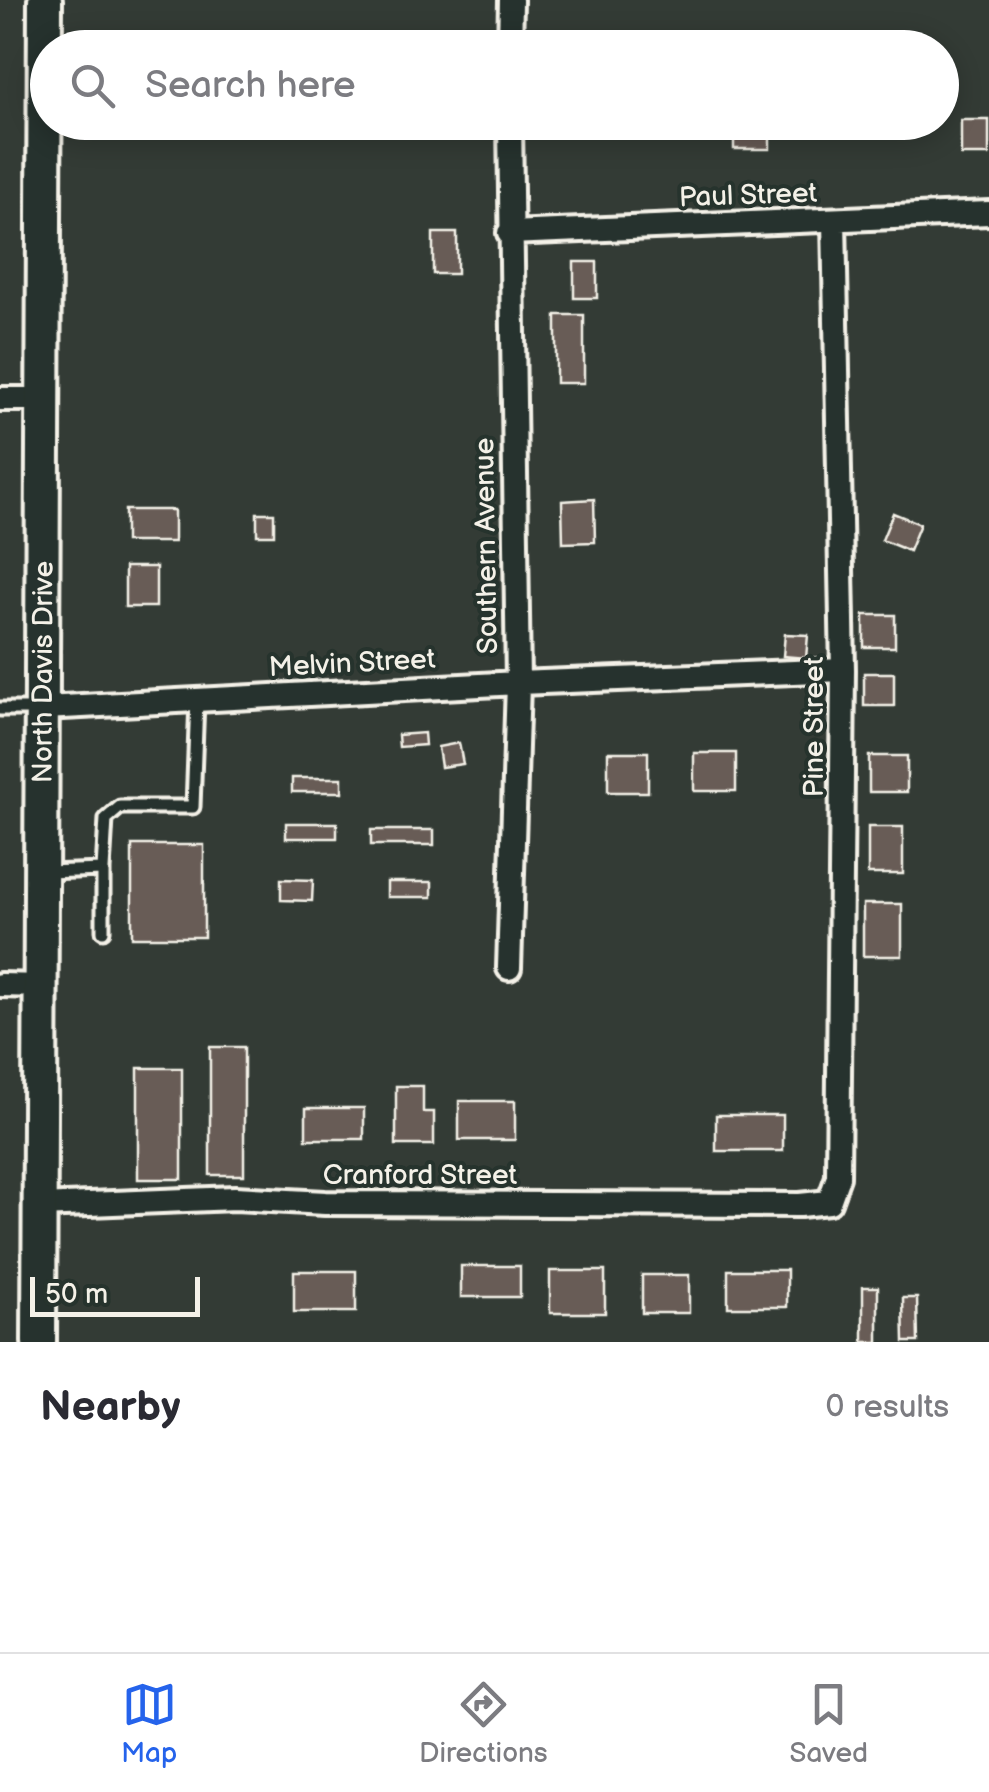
<!DOCTYPE html>
<html lang="en">
<head>
<meta charset="utf-8">
<style>
	body { margin:0; font-family:"Balsamiq Sans",sans-serif; background:#f7f7f7; color:#2b2b33 }
	.scale { position:absolute; left:30px; bottom:25px; width:170px; box-sizing:border-box; padding-left:10px; border:5px solid #f4f1e8; border-top:0; font-size:28px; line-height:35px; white-space:nowrap; color:#f4f1e8; -webkit-text-stroke:8px #26332d; paint-order:stroke }
	.list { margin:0; padding:0; list-style:none }
	h2 { display:flex; justify-content:space-between; align-items:center; height:130px; margin:0; padding:0 40px; font-size:42px }
	h2 small { font-size:32px; font-weight:400; color:#7c7c81 }
	.icon { flex:none; width:55px; height:55px; fill:none; stroke:currentColor; stroke-width:2; stroke-linecap:round; stroke-linejoin:round }
	.map { position:relative; flex:none; width:989px; height:1342px; overflow:hidden }
	.search { position:absolute; background:#fff; box-shadow:0 5px 25px #0003; left:30px; right:30px; top:30px; height:110px; display:flex; align-items:center; gap:25px; box-sizing:border-box; padding:0 35px; border-radius:55px; color:#7c7c81; font-size:38px }
	.sheet { height:310px; background:#fff }
	nav { display:flex; justify-content:space-around; align-items:center; box-sizing:border-box; height:140px; border-top:2px solid #e1e1e2; background:#fff; font-size:28px; color:#7c7c81 }
	nav a { display:grid; justify-items:center; gap:5px }
	nav .on { color:#2563eb }
	.map>svg:first-child { display:block }
	.building { fill:#675b56; stroke:#f4f1e8; stroke-width:2.5 }
	.lines { fill:none; stroke-linecap:round; stroke-linejoin:round }
	.lane-casing { stroke:#f4f1e8; stroke-width:19 }
	.street-casing { stroke:#f4f1e8; stroke-width:30 }
	.secondary-casing { stroke:#f4f1e8; stroke-width:40 }
	.lane { stroke:#26332d; stroke-width:11 }
	.street { stroke:#26332d; stroke-width:22 }
	.secondary { stroke:#26332d; stroke-width:32 }
	.labels { text-anchor:middle; stroke-width:8; stroke-linejoin:round; paint-order:stroke }
	.street-label { font-size:28px; fill:#f4f1e8; stroke:#26332d }
</style>
</head>
<body>
<div class="map">
<svg width="989" height="1342" viewBox="0 0 989 1342">
	<rect width="100%" height="100%" fill="#333b35"/>
	<filter id="ink" filterUnits="userSpaceOnUse"><feTurbulence type="fractalNoise" baseFrequency=".01" numOctaves="2"/><feDisplacementMap in="SourceGraphic" scale="20" xChannelSelector="R" yChannelSelector="G"/><feConvolveMatrix kernelMatrix="1 2 1 2 8 2 1 2 1" color-interpolation-filters="sRGB"/></filter>
	<g filter="url(#ink)">
		<path class="building" d="M 961,120 L 989,120 L 989,155 L 961,155 Z
			M 734,122 L 770,122 L 770,149 L 734,149 Z
			M 433,233 L 457,233 L 457,274 L 433,274 Z
			M 574,262 L 597,262 L 597,298 L 574,298 Z
			M 556,315 L 584,315 L 584,383 L 556,383 Z
			M 594,499 L 595,542 L 563,543 L 562,501 Z
			M 125,510 L 174,510 L 174,542 L 125,542 Z
			M 257,513 L 274,513 L 274,535 L 257,535 Z
			M 893,513 L 920,524 L 909,551 L 882,540 Z
			M 125,567 L 156,567 L 156,607 L 125,607 Z
			M 864,615 L 895,615 L 895,647 L 864,647 Z
			M 785,634 L 808,635 L 806,658 L 783,656 Z
			M 864,673 L 894,673 L 894,706 L 864,706 Z
			M 424,733 L 425,745 L 399,747 L 398,735 Z
			M 459,743 L 463,764 L 441,767 L 438,747 Z
			M 608,752 L 648,752 L 648,792 L 608,792 Z
			M 694,753 L 736,753 L 736,791 L 694,791 Z
			M 869,756 L 907,756 L 907,792 L 869,792 Z
			M 292,778 L 342,778 L 342,792 L 292,792 Z
			M 286,823 L 337,823 L 337,838 L 286,838 Z
			M 868,827 L 903,827 L 903,874 L 868,874 Z
			M 371,830 L 434,830 L 434,845 L 371,845 Z
			M 132,845 L 204,845 L 204,937 L 132,937 Z
			M 281,879 L 313,880 L 312,901 L 281,900 Z
			M 387,882 L 432,882 L 432,897 L 387,897 Z
			M 863,904 L 902,904 L 902,956 L 863,956 Z
			M 210,1047 L 244,1047 L 244,1175 L 210,1175 Z
			M 138,1068 L 182,1068 L 182,1179 L 138,1179 Z
			M 396,1086 L 423,1086 L 423,1112 L 434,1112 L 434,1145 L 396,1145 Z
			M 459,1101 L 515,1101 L 515,1140 L 459,1140 Z
			M 306,1108 L 364,1108 L 364,1139 L 306,1139 Z
			M 716,1115 L 783,1115 L 783,1151 L 716,1151 Z
			M 461,1266 L 520,1266 L 520,1297 L 461,1297 Z
			M 728,1270 L 787,1270 L 787,1307 L 728,1307 Z
			M 294,1271 L 356,1271 L 356,1312 L 294,1312 Z
			M 550,1271 L 605,1271 L 605,1313 L 550,1313 Z
			M 642,1275 L 689,1275 L 689,1313 L 642,1313 Z
			M 863,1287 L 878,1287 L 878,1342 L 863,1342 Z
			M 903,1298 L 917,1298 L 918,1342 L 904,1342 Z"/>
		<g class="lines">
			<g class="lane-casing">
				<path id="lane" d="M 0,709 L 40,709
					M 103,870 L 103,931
					M 46,872 L 103,870 L 106,819 L 120,807 L 193,807 L 197,700"/>
			</g>
			<g class="street-casing">
				<path id="street" d="M 510,48 L 511,0
					M 509,233 L 989,213
					M 0,399 L 46,399
					M 44,708 L 518,683 L 843,670
					M 509,968 L 518,683 L 510,122
					M 0,985 L 41,986
					M 40,1206 L 235,1198 L 325,1203 L 800,1205 L 829,1202 L 838,1177 L 843,670 L 834,220"/>
			</g>
			<g class="secondary-casing">
				<g id="secondary">
					<path id="s1" d="M 39,1342 L 45,0"/>
				</g>
			</g>
			<use href="#lane" class="lane"/>
			<use href="#street" class="street"/>
			<use href="#secondary" class="secondary"/>
		</g>
	</g>
	<g class="labels">
		<g class="street-label">
			<text transform="translate(748 194) rotate(-2)" y="10">Paul Street</text>
			<text transform="translate(485 546) rotate(-91)" y="10">Southern Avenue</text>
			<text transform="translate(352 662) rotate(-3)" y="10">Melvin Street</text>
			<text dy="10" stroke="none"><textPath href="#s1" startOffset="670">North Davis Drive</textPath></text>
			<text transform="translate(813 727) rotate(-90)" y="10">Pine Street</text>
			<text x="420" y="1184">Cranford Street</text>
		</g>
	</g>
</svg>
<div class="scale">50 m</div>
<div class="search"><svg class="icon" aria-label="search" viewBox="0 0 24 24"><circle cx="10" cy="10" r="6"/><path d="M15 15l6 6"/></svg>Search here</div>
</div>
<section class="sheet">
<h2>Nearby<small>0 results</small></h2>
<ul class="list">
</ul>
</section>
<nav>
<a class="on"><svg class="icon" aria-label="map" viewBox="0 0 24 24"><path d="M3 6l6-2 6 2 6-2v14l-6 2-6-2-6 2zM9 4v14M15 6v14"/></svg>Map</a>
<a><svg class="icon" aria-label="directions" viewBox="0 0 24 24"><path d="M12 3l9 9-9 9-9-9zM9 14v-3h6M13 9l2 2-2 2"/></svg>Directions</a>
<a><svg class="icon" aria-label="saved" viewBox="0 0 24 24"><path d="M7 4h10v16l-5-4-5 4z"/></svg>Saved</a>
</nav>
</body>
</html>
